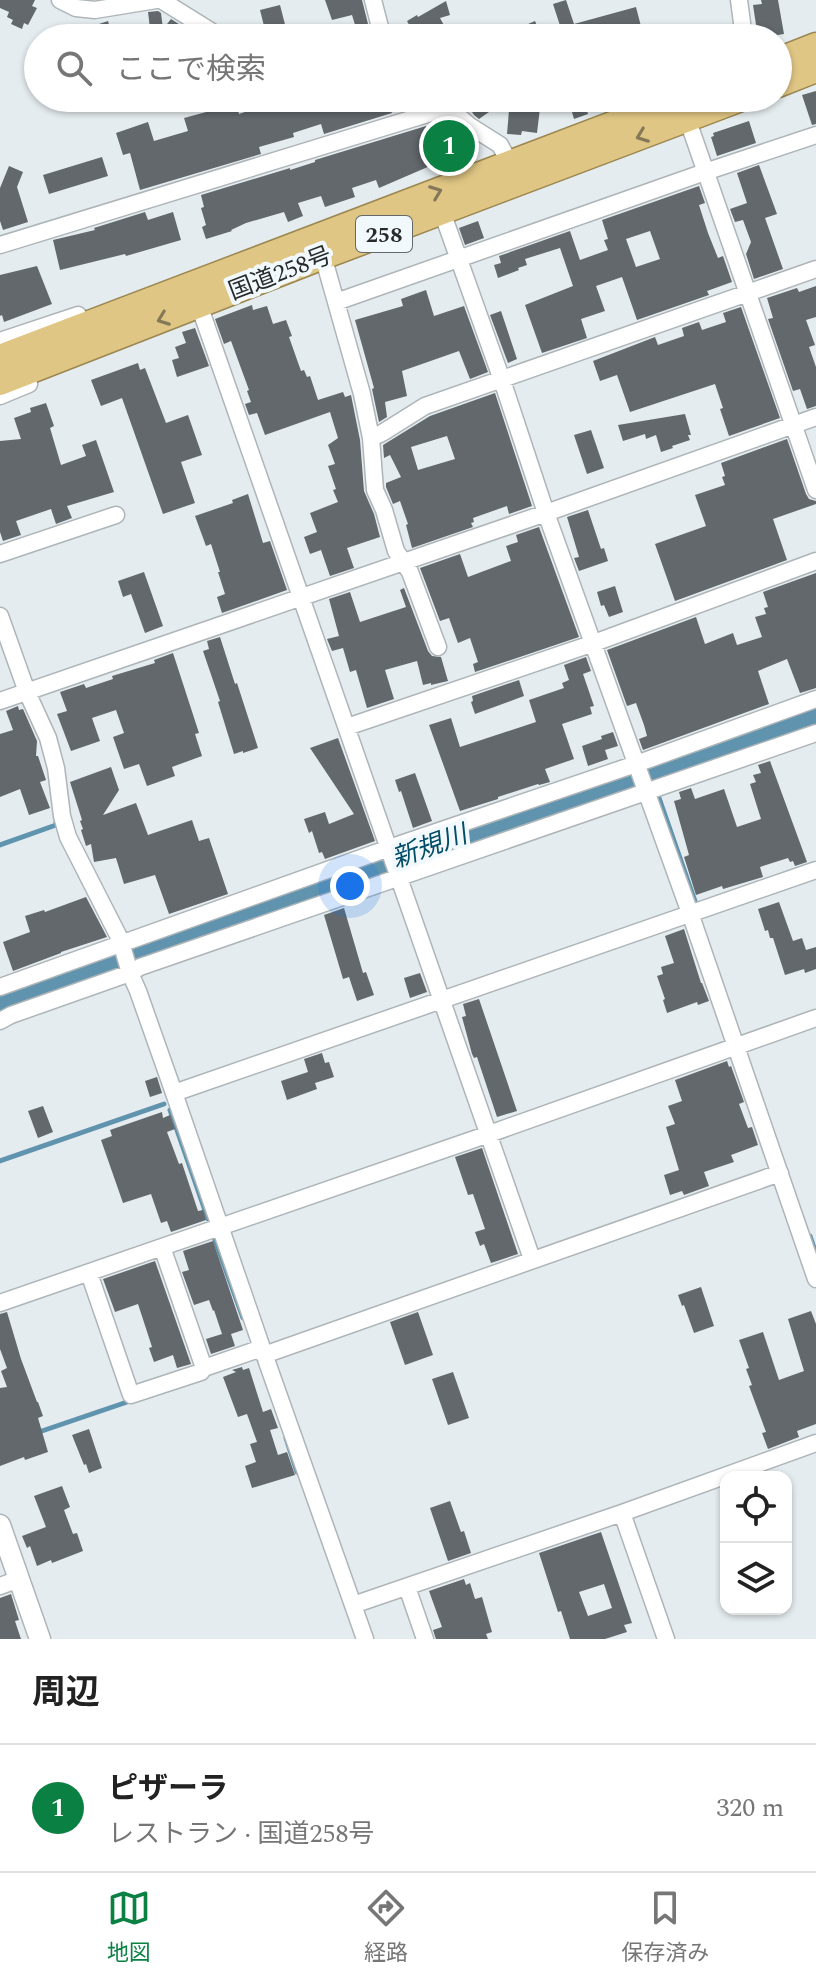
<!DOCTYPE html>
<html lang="ja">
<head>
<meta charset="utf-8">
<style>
	body { margin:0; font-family:Spectral,"Noto Sans JP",serif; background:#f2f2f2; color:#222 }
	.controls { position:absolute; right:24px; bottom:24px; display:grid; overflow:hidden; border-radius:16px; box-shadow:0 2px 6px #0004 }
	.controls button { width:72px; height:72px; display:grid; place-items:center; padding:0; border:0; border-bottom:2px solid #e0e0e0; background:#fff; color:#222; font:40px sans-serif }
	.you { position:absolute; left:350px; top:886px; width:28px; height:28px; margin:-20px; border:6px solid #fff; border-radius:50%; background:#1a73e8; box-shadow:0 0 0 12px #1a73e833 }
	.badge { display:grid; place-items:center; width:52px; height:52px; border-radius:50%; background:#0b8043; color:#fff; font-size:26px; font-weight:700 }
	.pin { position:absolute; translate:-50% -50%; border:4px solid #fff; box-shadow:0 2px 8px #0006 }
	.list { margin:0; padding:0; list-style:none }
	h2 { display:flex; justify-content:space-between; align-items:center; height:104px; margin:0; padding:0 32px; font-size:34px }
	h2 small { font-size:26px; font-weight:400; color:#767676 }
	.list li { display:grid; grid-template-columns:52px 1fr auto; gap:24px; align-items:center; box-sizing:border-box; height:128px; padding:0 32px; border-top:2px solid #e0e0e0 }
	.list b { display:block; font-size:30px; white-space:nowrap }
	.list p { margin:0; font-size:26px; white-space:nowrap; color:#767676 }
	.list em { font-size:26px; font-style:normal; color:#767676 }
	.icon { flex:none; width:44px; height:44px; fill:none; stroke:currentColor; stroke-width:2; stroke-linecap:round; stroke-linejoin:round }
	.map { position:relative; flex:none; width:816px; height:1639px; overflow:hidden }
	.search { position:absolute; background:#fff; box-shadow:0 2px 6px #0004; left:24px; right:24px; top:24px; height:88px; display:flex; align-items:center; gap:20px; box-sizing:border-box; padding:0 28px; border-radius:44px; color:#767676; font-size:30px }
	.sheet { height:232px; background:#fff }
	nav { display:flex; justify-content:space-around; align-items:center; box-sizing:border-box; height:112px; border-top:2px solid #e0e0e0; background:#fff; font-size:22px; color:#767676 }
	nav a { display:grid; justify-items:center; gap:4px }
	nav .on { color:#0b8043 }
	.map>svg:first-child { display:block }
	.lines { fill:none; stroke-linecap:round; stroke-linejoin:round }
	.stream { stroke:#6094ae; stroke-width:5 }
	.river { stroke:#6094ae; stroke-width:28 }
	.building { fill:#62686c; fill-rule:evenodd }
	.minor-casing { stroke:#aeb5b9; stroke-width:19 }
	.tertiary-casing { stroke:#aeb5b9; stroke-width:23 }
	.trunk-casing { stroke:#9b8751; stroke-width:29 }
	.minor { stroke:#fff; stroke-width:16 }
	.tertiary { stroke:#fff; stroke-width:20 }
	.trunk { stroke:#e0c684; stroke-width:26 }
	.oneway { stroke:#847858 }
	.labels { text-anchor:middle; stroke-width:8; stroke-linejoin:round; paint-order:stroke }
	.shield { fill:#f2f9fd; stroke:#65696b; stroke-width:2 }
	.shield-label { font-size:22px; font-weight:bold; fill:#282b2c }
	.street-label { font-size:24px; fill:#282b2c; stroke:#f2f9fd }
	.water-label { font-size:26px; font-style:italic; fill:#024c67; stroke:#f2f9fd }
</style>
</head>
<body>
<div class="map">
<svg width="816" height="1639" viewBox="0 0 816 1639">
	<rect width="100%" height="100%" fill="#e5ecef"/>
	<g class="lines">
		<path class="stream" d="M 651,775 L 696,904
			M 0,845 L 56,825 L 56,822
			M 170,1110 L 208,1219
			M 0,1161 L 164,1104
			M 810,1236 L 816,1254
			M 215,1240 L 243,1318
			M 36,1433 L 133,1400
			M 286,1438 L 297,1472"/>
		<path class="river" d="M 0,1001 L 337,883 L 374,865 L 512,816 L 549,811 L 816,717"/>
	</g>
	<path class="building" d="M 0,0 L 35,0 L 32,6 L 37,8 L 28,25 L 24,23 L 22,29 L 11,24 L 13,20 L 7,17 L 9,12 L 0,8 Z
		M 325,0 L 362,0 L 368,24 L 356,28 L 352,15 L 332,20 Z
		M 566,0 L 574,24 L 636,7 L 644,38 L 564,38 L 553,4 Z
		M 761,0 L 778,0 L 784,34 L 758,38 L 753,5 L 762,4 Z
		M 446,1 L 450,15 L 440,18 L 451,38 L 416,38 L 407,21 L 417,15 L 418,17 Z
		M 280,5 L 288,36 L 267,38 L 260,10 Z
		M 158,11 L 161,13 L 163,29 L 171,19 L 201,38 L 172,38 L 174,35 L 151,37 L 148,12 Z
		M 108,21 L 109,25 L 112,24 L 117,38 L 78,38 L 78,35 L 88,32 L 87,28 Z
		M 535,21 L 542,38 L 496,38 Z
		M 816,91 L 816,124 L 812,125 L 802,95 Z
		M 207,98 L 235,98 L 239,114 L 266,105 L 263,98 L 416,98 L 391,110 L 392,113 L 324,134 L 321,124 L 293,133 L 294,137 L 259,147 L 261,154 L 140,190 L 130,153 L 123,155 L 116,133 L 148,122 L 154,141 L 188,131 L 184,118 L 210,111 Z
		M 463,98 L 509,98 L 479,119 L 474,115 Z
		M 510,98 L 535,98 L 540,108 L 537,133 L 522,131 L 521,135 L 507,134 Z
		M 584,100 L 588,114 L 574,119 L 570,105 Z
		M 749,121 L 756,143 L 717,156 L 711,137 L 714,136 L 713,133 Z
		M 450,124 L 473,141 L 476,151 L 430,166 L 379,188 L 376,180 L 352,188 L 355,197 L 325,207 L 321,196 L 298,203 L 303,216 L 288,222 L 284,212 L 246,223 L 231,230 L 232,231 L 206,239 L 202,227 L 206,225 L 201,208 L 204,207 L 201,195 L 290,168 L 290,170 L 315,162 L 315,160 L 426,126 L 427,131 Z
		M 102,157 L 108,176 L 49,194 L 43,175 Z
		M 759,165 L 777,214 L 765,218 L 783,269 L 754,279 L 746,254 L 751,242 L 743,220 L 735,222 L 730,209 L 747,203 L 737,173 Z
		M 9,166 L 23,172 L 17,187 L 28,222 L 3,230 L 0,221 L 0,188 Z
		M 699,186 L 705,203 L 699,205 L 708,233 L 718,258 L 723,256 L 732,282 L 707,291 L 709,295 L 637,320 L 622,277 L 596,286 L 605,311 L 581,319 L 587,338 L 542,353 L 525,305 L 573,286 L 560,248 L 525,259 L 527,265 L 518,268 L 519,270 L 498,278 L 494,265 L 501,263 L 499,256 L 570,231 L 580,260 L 608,250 L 604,240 L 608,239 L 602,220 ZM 650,231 L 660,259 L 636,267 L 626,239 Z
		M 145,212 L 148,220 L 173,212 L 181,240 L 126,256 L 125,254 L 60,270 L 53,240 L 95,230 L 94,228 Z
		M 478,221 L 484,238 L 465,245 L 459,228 Z
		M 37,266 L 52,304 L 4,322 L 2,315 L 0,316 L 0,275 Z
		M 816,286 L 816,317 L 806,320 L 815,345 L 809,347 L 816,367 L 816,406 L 807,409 L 800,389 L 793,391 L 768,319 L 773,318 L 767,298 L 797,288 L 799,292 Z
		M 426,290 L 434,316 L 464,306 L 488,372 L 470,379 L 459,351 L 402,371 L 407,396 L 385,402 L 387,417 L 379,422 L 372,389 L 374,388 L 355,320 L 403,306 L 401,299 Z
		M 252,305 L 253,310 L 267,306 L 273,324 L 286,320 L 292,336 L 289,337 L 301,371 L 304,370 L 307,377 L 310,376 L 318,400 L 343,392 L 345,397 L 351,395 L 360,440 L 364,491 L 374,514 L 380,537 L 347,548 L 354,568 L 330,576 L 321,550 L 310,554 L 304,537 L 317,532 L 310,513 L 338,502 L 333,490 L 336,489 L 328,466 L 335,464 L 328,445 L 338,438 L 330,412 L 265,435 L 257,413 L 249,415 L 245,404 L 251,402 L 247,391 L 249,390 L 231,341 L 224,344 L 215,319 Z
		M 741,307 L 780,418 L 729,436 L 720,409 L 723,408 L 715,384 L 630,412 L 617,375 L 600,381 L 593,361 L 655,337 L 658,345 L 684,336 L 682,328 L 699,322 L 702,330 L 726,322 L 723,313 Z
		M 501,311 L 517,359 L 508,363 L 490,315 Z
		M 195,328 L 209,366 L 177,377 L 172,360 L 179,358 L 175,347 L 186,343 L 182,332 Z
		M 138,363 L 140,370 L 145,368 L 166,423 L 188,415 L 202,455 L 181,462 L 195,503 L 163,514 L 122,398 L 101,406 L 91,380 Z
		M 495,393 L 532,506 L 509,514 L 507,506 L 473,518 L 474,522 L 471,523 L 473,527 L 412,548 L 406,525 L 408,524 L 400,501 L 393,504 L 386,487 L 386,483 L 401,477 L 390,455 L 384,458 L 383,445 L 430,416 ZM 447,436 L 455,459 L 418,470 L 411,447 Z
		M 46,403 L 54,426 L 50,428 L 61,465 L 86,456 L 82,445 L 96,440 L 114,492 L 67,506 L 72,518 L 56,524 L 51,509 L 16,521 L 21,535 L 3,541 L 0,532 L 0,441 L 21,439 L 14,418 L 31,412 L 30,408 Z
		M 685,414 L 691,435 L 688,435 L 690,440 L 672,446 L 673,448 L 661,452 L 656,435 L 646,439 L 645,434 L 623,441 L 618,425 Z
		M 591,430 L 604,468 L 587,474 L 574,435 Z
		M 787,439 L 806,494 L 809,499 L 816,501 L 816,504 L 773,519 L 787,560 L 675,601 L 655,544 L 706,526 L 695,495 L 725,485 L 722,477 L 725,476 L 721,463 Z
		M 248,494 L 263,543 L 270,541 L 287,590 L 222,613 L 217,597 L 225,594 L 218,572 L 220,572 L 211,544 L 206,546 L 195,516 L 233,503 L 232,500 Z
		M 588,510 L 601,549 L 604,548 L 608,561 L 579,571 L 574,558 L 579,557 L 567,517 Z
		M 539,527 L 579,637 L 475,672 L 473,664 L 478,662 L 470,638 L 458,643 L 449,618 L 440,621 L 420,568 L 460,554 L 468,577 L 511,561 L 506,546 L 518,542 L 516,535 Z
		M 144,572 L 163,626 L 145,633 L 131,594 L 123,597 L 118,581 Z
		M 816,573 L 816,688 L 800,693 L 787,659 L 758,671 L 769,704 L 643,750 L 639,739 L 647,736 L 644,725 L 636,703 L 627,706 L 607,650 L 696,617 L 705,644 L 733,633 L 737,645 L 762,637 L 755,617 L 766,614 L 764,608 L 768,607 L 763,592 Z
		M 615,586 L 623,612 L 609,617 L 604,605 L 601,606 L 597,592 Z
		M 404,588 L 428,651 L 432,656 L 441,657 L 448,681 L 431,685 L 431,683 L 423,685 L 417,661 L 385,670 L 394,699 L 367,708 L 356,670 L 350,672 L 343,648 L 332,651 L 327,639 L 339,636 L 329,599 L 350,592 L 360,622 L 406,607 L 400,590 Z
		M 220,637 L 235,684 L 237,683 L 258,748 L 243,753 L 243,751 L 234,754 L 218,702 L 220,701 L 203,651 L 209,649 L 207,641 Z
		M 173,653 L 199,733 L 195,734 L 202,756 L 172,767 L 175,776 L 147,786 L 139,764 L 124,769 L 113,737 L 124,733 L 116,710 L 92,718 L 100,741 L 71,751 L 57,714 L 67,711 L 60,692 L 84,684 L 86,688 L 113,679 L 112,676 L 155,663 L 154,660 Z
		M 586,657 L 591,671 L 583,674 L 594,706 L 590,707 L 592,714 L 562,724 L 574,759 L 545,769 L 550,782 L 539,785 L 538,784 L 498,797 L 498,799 L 460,811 L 429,725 L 451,718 L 460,747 L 536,722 L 529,700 L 564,688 L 562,683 L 569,680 L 564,665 Z
		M 519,680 L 524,696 L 475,714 L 471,702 L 473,701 L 472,696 Z
		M 18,706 L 19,710 L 23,709 L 37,741 L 36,756 L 38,756 L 46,780 L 40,782 L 50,808 L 29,815 L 20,789 L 0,797 L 0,734 L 13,730 L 6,711 Z
		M 613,732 L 618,746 L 605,750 L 608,759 L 588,766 L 582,746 L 602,739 L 601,736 Z
		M 338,738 L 375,841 L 325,859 L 322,852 L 319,853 L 312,831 L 309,833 L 304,819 L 325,812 L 329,824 L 354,814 L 310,748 Z
		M 770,761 L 807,862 L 795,866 L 793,861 L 790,862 L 788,858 L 760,867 L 763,877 L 723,889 L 722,886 L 696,895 L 684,857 L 689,855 L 674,801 L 681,799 L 679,792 L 691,788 L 695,799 L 724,789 L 737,827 L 761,819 L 750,784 L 756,782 L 753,775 L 761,773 L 758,765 Z
		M 111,767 L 119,790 L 103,815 L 136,803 L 148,835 L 192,820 L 199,841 L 209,838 L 228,894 L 169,914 L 155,875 L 124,884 L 116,858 L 94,862 L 91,844 L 86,846 L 81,830 L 83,829 L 80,821 L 82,820 L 70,782 Z
		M 415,773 L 432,821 L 413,828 L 401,791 L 399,792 L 395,780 Z
		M 86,897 L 107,937 L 61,952 L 61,953 L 13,971 L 3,942 L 30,932 L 25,916 L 44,910 L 45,912 Z
		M 779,902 L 793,941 L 802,938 L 806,950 L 816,947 L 816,969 L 805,973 L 804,969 L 785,975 L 773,938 L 770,938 L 768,930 L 765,931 L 758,909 Z
		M 344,908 L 363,973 L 366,972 L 374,995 L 357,1001 L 349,977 L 343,979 L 324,915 Z
		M 684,929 L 701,983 L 702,983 L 709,1001 L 698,1005 L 697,1002 L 667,1013 L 663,1000 L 665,999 L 657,976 L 663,974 L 661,967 L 674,963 L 665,936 Z
		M 420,973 L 427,992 L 410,998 L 404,978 Z
		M 479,999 L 517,1111 L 497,1117 L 477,1057 L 474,1058 L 472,1054 L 462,1017 L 466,1016 L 463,1004 Z
		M 322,1053 L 325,1063 L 329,1062 L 334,1077 L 315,1083 L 317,1089 L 287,1100 L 281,1081 L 308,1072 L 304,1059 Z
		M 727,1061 L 729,1067 L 731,1066 L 744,1102 L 739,1104 L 748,1128 L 752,1127 L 758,1145 L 731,1155 L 734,1162 L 704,1172 L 709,1186 L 684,1195 L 682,1191 L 670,1195 L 664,1175 L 679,1170 L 666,1127 L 675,1124 L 668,1106 L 682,1101 L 675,1080 Z
		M 157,1077 L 162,1093 L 150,1097 L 145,1081 Z
		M 43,1106 L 53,1132 L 38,1138 L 28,1111 Z
		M 162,1112 L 163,1118 L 170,1115 L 175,1129 L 167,1132 L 179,1164 L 182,1163 L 198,1211 L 203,1210 L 206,1220 L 171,1232 L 167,1221 L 161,1223 L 151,1194 L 123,1203 L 101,1140 L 112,1136 L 110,1130 Z
		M 482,1148 L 518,1254 L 491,1263 L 484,1244 L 480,1246 L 475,1232 L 485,1229 L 473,1194 L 468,1195 L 455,1157 Z
		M 213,1241 L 243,1330 L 231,1334 L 235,1346 L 211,1354 L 206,1339 L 222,1334 L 214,1310 L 213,1311 L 209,1300 L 194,1305 L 182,1272 L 189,1270 L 183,1251 Z
		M 155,1261 L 191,1364 L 177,1368 L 173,1355 L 154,1362 L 149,1348 L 152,1347 L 138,1304 L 115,1312 L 103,1279 Z
		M 701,1287 L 714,1326 L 694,1333 L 684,1305 L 682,1306 L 678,1295 Z
		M 811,1311 L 816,1324 L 816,1424 L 797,1431 L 799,1437 L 768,1449 L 762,1433 L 766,1432 L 749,1386 L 752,1385 L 746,1369 L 749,1368 L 739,1340 L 763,1332 L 779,1380 L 804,1371 L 788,1319 Z
		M 7,1312 L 21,1359 L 37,1402 L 38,1402 L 43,1416 L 38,1418 L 48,1452 L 25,1460 L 24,1457 L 0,1466 L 0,1388 L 7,1387 L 1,1371 L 7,1368 L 0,1349 L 0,1314 Z
		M 418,1312 L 433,1355 L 405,1365 L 390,1322 Z
		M 242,1367 L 243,1370 L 249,1368 L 263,1412 L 271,1409 L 278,1428 L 270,1430 L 278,1455 L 287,1452 L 295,1475 L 252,1488 L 245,1466 L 256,1462 L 250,1444 L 257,1442 L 247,1414 L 238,1417 L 223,1377 L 236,1372 L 232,1370 Z
		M 453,1372 L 469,1418 L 448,1425 L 432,1379 Z
		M 89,1429 L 102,1468 L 89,1473 L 86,1464 L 84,1465 L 72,1435 Z
		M 62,1486 L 70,1507 L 64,1510 L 73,1534 L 77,1533 L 83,1551 L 52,1563 L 51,1560 L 37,1566 L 30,1546 L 27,1548 L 22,1536 L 46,1527 L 34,1496 Z
		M 450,1501 L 461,1532 L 464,1531 L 471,1553 L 448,1561 L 430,1508 Z
		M 601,1532 L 632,1623 L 624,1625 L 627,1632 L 605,1639 L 570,1639 L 561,1611 L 558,1612 L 539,1553 ZM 604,1584 L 612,1608 L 588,1616 L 579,1592 Z
		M 464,1579 L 466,1585 L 470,1583 L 475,1599 L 482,1597 L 492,1632 L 486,1634 L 488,1639 L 436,1639 L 433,1630 L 442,1627 L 429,1591 Z
		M 11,1594 L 19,1620 L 15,1621 L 21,1639 L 0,1639 L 0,1598 Z"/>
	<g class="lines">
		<g class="minor-casing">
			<path id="minor" d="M 60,0 L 76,8 L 95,10 L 156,0
				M 161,0 L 222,38
				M 373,0 L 381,31 L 386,38
				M 739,0 L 744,38
				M 360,38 L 381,31
				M 437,98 L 470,126 L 500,145 L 513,169
				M 687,118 L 816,490
				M 442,212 L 502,380 L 546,513 L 690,913 L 816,1279
				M 0,245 L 447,108
				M 323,256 L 336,302 L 705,172 L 816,135
				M 336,302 L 362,394 L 371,438 L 375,490 L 384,510 L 396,551 L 410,572 L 438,647
				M 199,305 L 532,1259
				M 0,341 L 78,315
				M 0,396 L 29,384
				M 371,438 L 382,433 L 425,406 L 816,269
				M 0,554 L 116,515
				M 0,616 L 27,692 L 48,738 L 56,768 L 62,816 L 68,837 L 120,939 L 130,973 L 138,991 L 174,1093 L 262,1348 L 365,1639
				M 0,701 L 546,513 L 816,417
				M 347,727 L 594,643 L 816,561
				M 0,987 L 389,848 L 636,764 L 816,699
				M 0,1021 L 11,1015 L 130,973 L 140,967 L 816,733
				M 174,1093 L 816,870
				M 162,1247 L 204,1368
				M 89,1273 L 131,1395 L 201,1372 L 204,1368 L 262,1348
				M 0,1303 L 489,1134 L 816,1018
				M 264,1355 L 780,1173
				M 622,1513 L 666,1639
				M 0,1586 L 19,1579
				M 407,1587 L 425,1639
				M 353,1605 L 622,1513 L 816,1443"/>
		</g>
		<g class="tertiary-casing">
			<path id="tertiary" d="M 0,1525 L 40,1639"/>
		</g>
		<g class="trunk-casing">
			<path id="trunk" d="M 778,61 L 816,46
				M 778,84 L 816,69
				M 0,358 L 683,98
				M 0,382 L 323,256 L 741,98"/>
		</g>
		<use href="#minor" class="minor"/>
		<use href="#tertiary" class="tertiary"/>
		<use href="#trunk" class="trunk"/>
	</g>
	<defs><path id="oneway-chevron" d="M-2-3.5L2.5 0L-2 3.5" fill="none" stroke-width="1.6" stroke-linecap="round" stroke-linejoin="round" transform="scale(2)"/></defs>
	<g class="oneway">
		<use href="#oneway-chevron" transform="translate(642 136) rotate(159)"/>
		<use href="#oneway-chevron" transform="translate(436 192) rotate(-21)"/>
		<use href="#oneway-chevron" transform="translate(163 319) rotate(159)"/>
	</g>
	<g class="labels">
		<rect class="shield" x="356" y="216" width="56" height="36" rx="6"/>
		<g class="shield-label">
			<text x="384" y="242">258</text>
		</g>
		<g class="street-label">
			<text transform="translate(280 273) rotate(-21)" y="8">国道258号</text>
		</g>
		<g class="water-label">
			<text transform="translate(429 846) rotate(-20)" y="9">新規川</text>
		</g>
	</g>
</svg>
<div class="controls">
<button><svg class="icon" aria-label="locate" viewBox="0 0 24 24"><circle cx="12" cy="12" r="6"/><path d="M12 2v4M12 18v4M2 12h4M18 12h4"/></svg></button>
<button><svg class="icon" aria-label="layers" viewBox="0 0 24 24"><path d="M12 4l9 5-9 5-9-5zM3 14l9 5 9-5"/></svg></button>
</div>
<div class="you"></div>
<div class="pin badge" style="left:449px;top:146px">1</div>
<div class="search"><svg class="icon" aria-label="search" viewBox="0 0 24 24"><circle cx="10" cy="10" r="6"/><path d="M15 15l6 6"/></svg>ここで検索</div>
</div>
<section class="sheet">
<h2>周辺<small></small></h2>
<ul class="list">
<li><span class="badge">1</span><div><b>ピザーラ</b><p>レストラン · 国道258号</p></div><em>320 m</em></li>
</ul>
</section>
<nav>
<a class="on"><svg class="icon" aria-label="map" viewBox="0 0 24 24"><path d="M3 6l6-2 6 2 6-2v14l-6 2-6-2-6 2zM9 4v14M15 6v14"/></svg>地図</a>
<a><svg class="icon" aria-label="directions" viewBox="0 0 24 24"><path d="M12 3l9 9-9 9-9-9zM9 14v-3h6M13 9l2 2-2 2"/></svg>経路</a>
<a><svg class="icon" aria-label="saved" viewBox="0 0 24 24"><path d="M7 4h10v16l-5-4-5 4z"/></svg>保存済み</a>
</nav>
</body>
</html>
